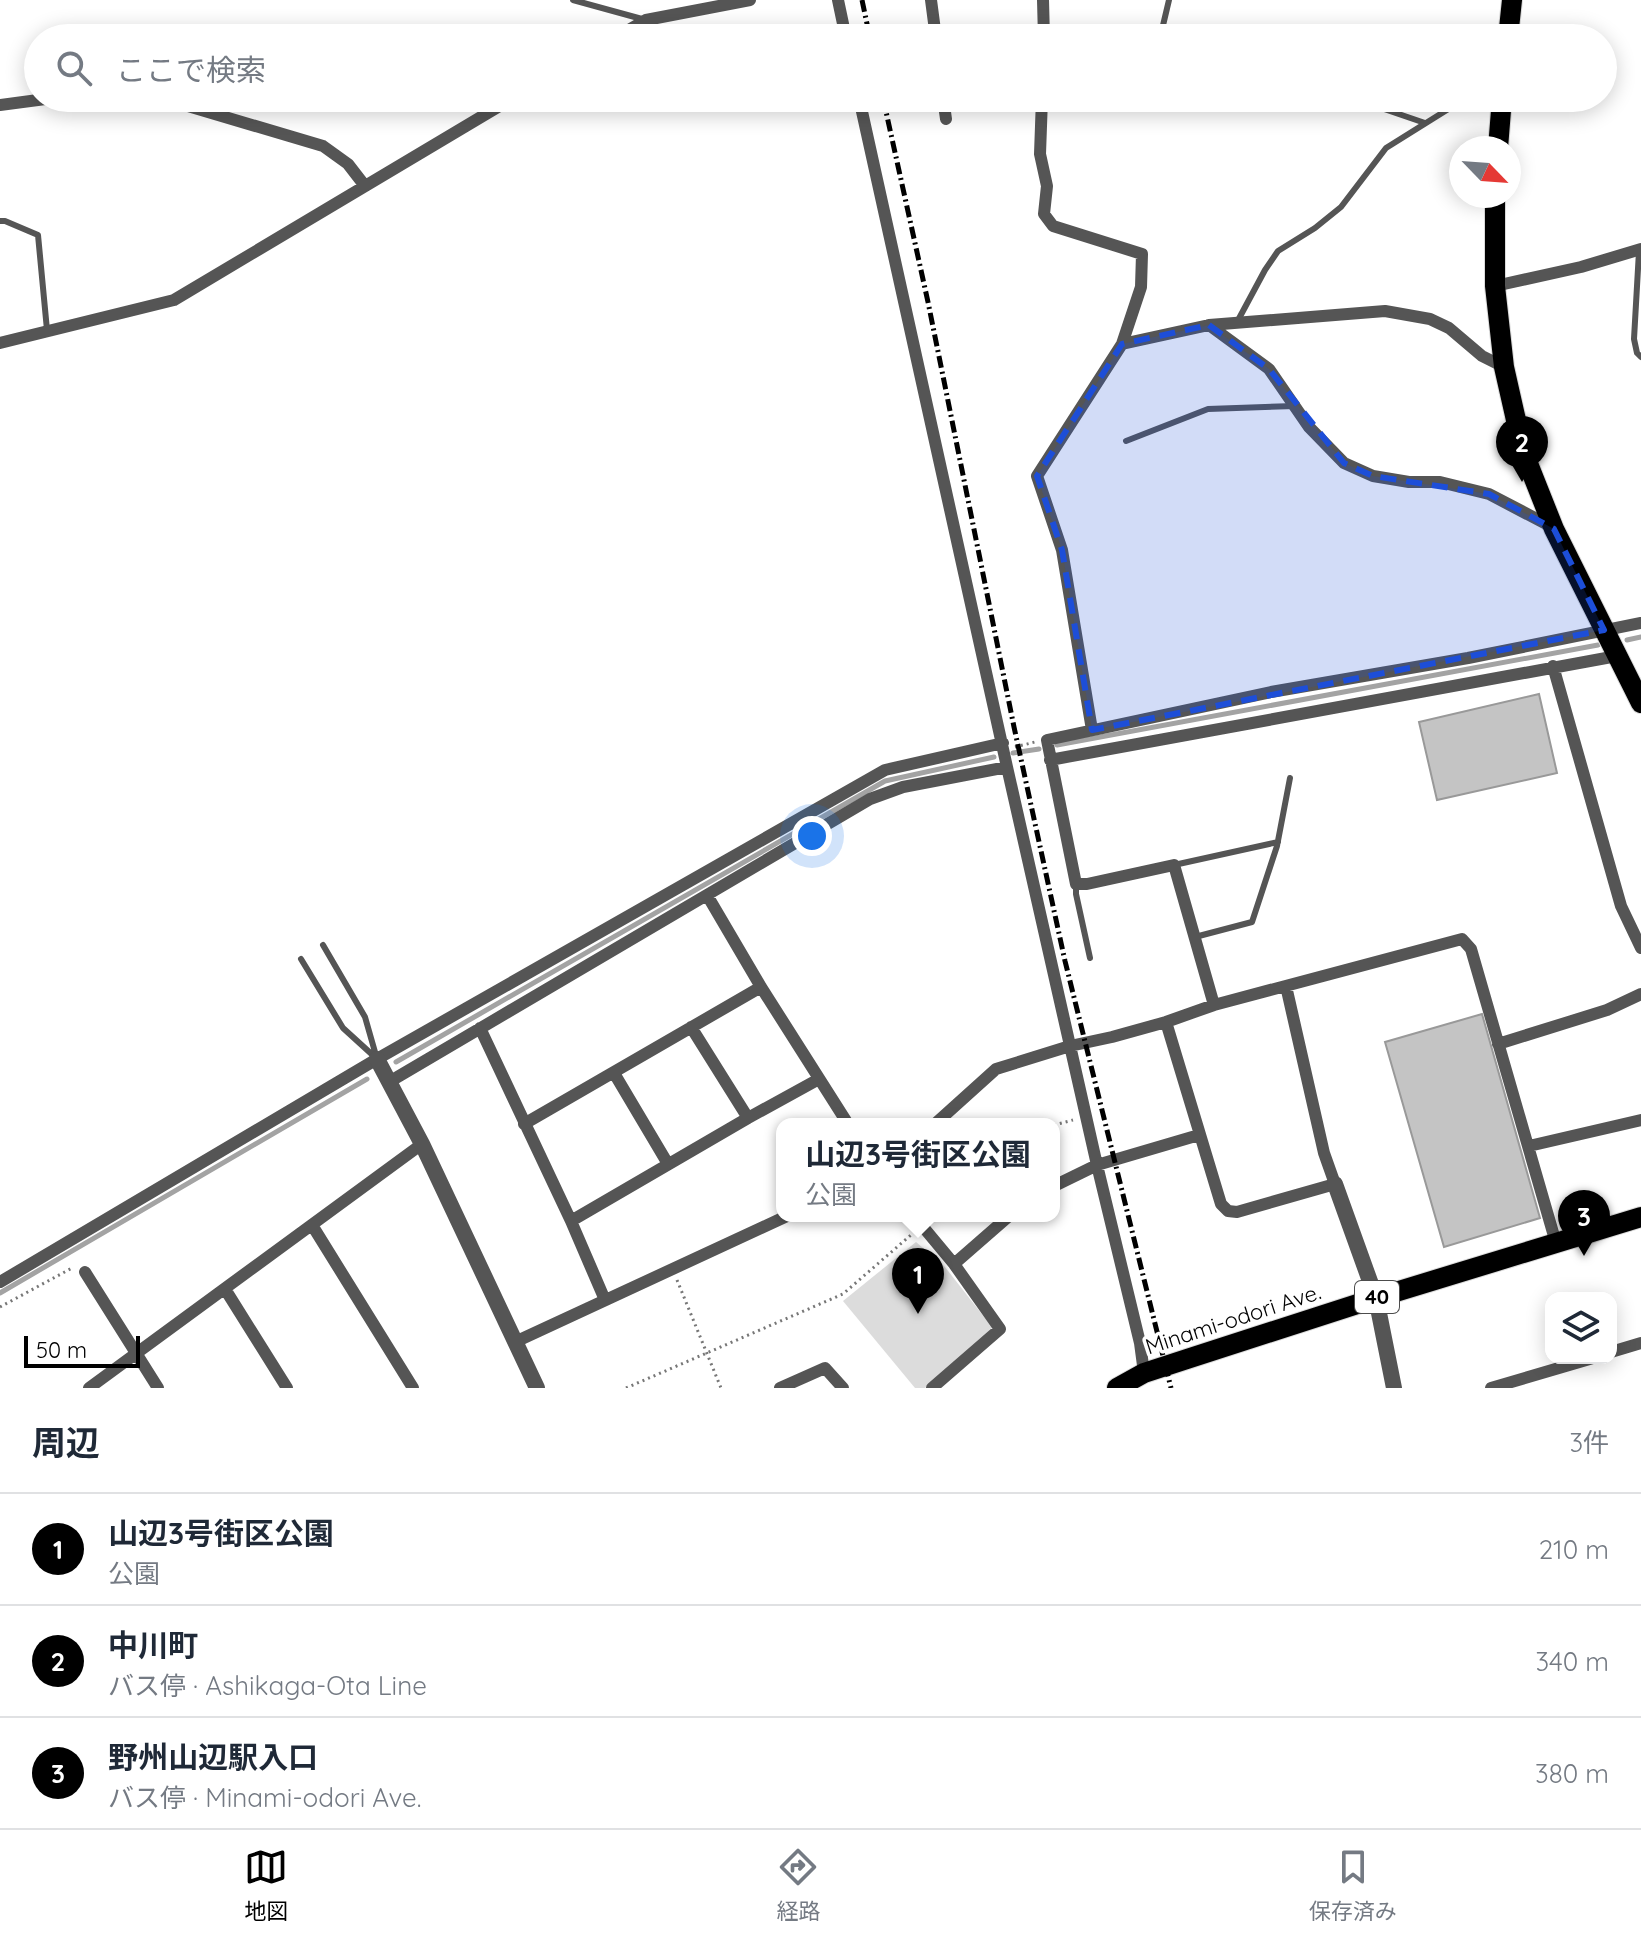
<!DOCTYPE html>
<html lang="ja">
<head>
<meta charset="utf-8">
<style>
	body { margin:0; font-family:Quicksand,"Noto Sans JP",sans-serif; background:#f6f6f7; color:#1f2937 }
	.controls { position:absolute; right:24px; bottom:24px; display:grid; overflow:hidden; border-radius:16px; box-shadow:0 4px 20px #0003 }
	.controls button { width:72px; height:72px; display:grid; place-items:center; padding:0; border:0; border-bottom:2px solid #e0e1e3; background:#fff; color:#1f2937; font:40px sans-serif }
	.compass { position:absolute; left:1449px; top:136px; width:72px; height:72px; border-radius:50%; background:#fff; box-shadow:0 4px 20px #0003; rotate:115deg }
	.scale { position:absolute; left:24px; bottom:20px; width:116px; box-sizing:border-box; padding-left:8px; border:4px solid #000; border-top:0; font-size:22px; line-height:28px; white-space:nowrap; color:#000; -webkit-text-stroke:6px #fff; paint-order:stroke }
	.you { position:absolute; left:812px; top:836px; width:28px; height:28px; margin:-20px; border:6px solid #fff; border-radius:50%; background:#1a73e8; box-shadow:0 0 0 12px #1a73e833 }
	.badge { display:grid; place-items:center; width:52px; height:52px; border-radius:50%; background:#000; color:#fff; font-size:26px; font-weight:700 }
	.pin { position:absolute; translate:-50% -66px; filter:drop-shadow(0 2px 4px #0008) }
	.pin::after { content:''; position:absolute; top:42px; width:28px; height:24px; background:inherit; clip-path:polygon(0 0,100% 0,50% 100%) }
	.popup { position:absolute; left:776px; top:1118px; width:284px; height:104px; box-sizing:border-box; display:grid; place-content:center; border-radius:16px; background:#fff; filter:drop-shadow(0 2px 6px #0005); font-size:26px; white-space:nowrap; color:#747a83 }
	.popup b { font-size:30px; color:#1f2937 }
	.popup::after { content:''; position:absolute; left:50%; top:100%; margin-left:-16px; border:16px solid transparent; border-top-color:#fff }
	.list { margin:0; padding:0; list-style:none }
	h2 { display:flex; justify-content:space-between; align-items:center; height:104px; margin:0; padding:0 32px; font-size:34px }
	h2 small { font-size:26px; font-weight:400; color:#747a83 }
	.list li { display:grid; grid-template-columns:52px 1fr auto; gap:24px; align-items:center; box-sizing:border-box; height:112px; padding:0 32px; border-top:2px solid #e0e1e3 }
	.list b { display:block; font-size:30px; white-space:nowrap }
	.list p { margin:0; font-size:26px; white-space:nowrap; color:#747a83 }
	.list em { font-size:26px; font-style:normal; color:#747a83 }
	.icon { flex:none; width:44px; height:44px; fill:none; stroke:currentColor; stroke-width:2; stroke-linecap:round; stroke-linejoin:round }
	.map { position:relative; flex:none; width:1641px; height:1388px; overflow:hidden }
	.search { position:absolute; background:#fff; box-shadow:0 4px 20px #0003; left:24px; right:24px; top:24px; height:88px; display:flex; align-items:center; gap:20px; box-sizing:border-box; padding:0 28px; border-radius:44px; color:#747a83; font-size:30px }
	.sheet { height:440px; background:#fff }
	nav { display:flex; justify-content:space-around; align-items:center; box-sizing:border-box; height:112px; border-top:2px solid #e0e1e3; background:#fff; font-size:22px; color:#747a83 }
	nav a { display:grid; justify-items:center; gap:4px }
	nav .on { color:#000 }
	.map>svg:first-child { display:block }
	.park { fill:#dcdcdc }
	.lines { fill:none; stroke-linecap:round; stroke-linejoin:round }
	.stream { stroke:#a3a3a3; stroke-width:5 }
	.building { fill:#c4c4c4; stroke:#999; stroke-width:2 }
	.primary-casing { stroke:#dbdbdb; stroke-width:22 }
	.path { stroke:#777; stroke-width:3; stroke-dasharray:2 4; stroke-linecap:butt }
	.service { stroke:#555; stroke-width:6 }
	.minor { stroke:#555; stroke-width:12 }
	.tertiary { stroke:#555; stroke-width:16 }
	.primary { stroke:#000; stroke-width:20 }
	.rail { stroke:#000; stroke-width:5; stroke-dasharray:12 4 2 4; stroke-linecap:butt }
	.marked { fill:#1d4ed8; fill-opacity:0.2; stroke:#1d4ed8; stroke-width:6; stroke-dasharray:16 10; stroke-linejoin:round }
	.labels { text-anchor:middle; stroke-width:7; stroke-linejoin:round; paint-order:stroke }
	.shield { fill:#fff; stroke:#4c4c4c; stroke-width:2 }
	.shield-label { font-size:20px; font-weight:bold; fill:#000 }
	.street-label { font-size:22px; fill:#000; stroke:#fff }
</style>
</head>
<body>
<div class="map">
<svg width="1641" height="1388" viewBox="0 0 1641 1388">
	<rect width="100%" height="100%" fill="#fff"/>
	<path class="park" d="M 916,1242 L 945,1267 L 992,1327 L 991,1331 L 925,1388 L 915,1388 L 843,1301 Z"/>
	<g class="lines">
		<path class="stream" d="M 1627,640 L 1641,637
			M 1057,745 L 1598,645
			M 1013,753 L 1039,749
			M 396,1062 L 885,781 L 994,757
			M 0,1293 L 367,1079"/>
	</g>
	<path class="building" d="M 1539,694 L 1557,773 L 1437,800 L 1419,722 Z
		M 1482,1014 L 1540,1218 L 1444,1247 L 1385,1042 Z"/>
	<g class="lines">
		<g class="primary-casing">
			<path id="primary" d="M 1508,38 L 1512,0
				M 1498,148 L 1502,98
				M 1495,196 L 1495,286 L 1504,367 L 1523,451 L 1554,529 L 1641,703
				M 1117,1388 L 1144,1373 L 1187,1359 L 1376,1298 L 1641,1217"/>
		</g>
		<path class="path" d="M 1015,747 L 1035,742
			M 1054,1125 L 1073,1120
			M 677,1280 L 721,1388
			M 0,1307 L 72,1268 L 74,1268
			M 626,1388 L 843,1294 L 912,1234"/>
		<path class="service" d="M 573,0 L 642,19
			M 1044,31 L 1154,38
			M 1160,38 L 1169,0
			M 1352,98 L 1425,123
			M 0,221 L 5,221 L 38,235 L 47,330
			M 1639,251 L 1634,339 L 1637,353 L 1641,357
			M 1236,324 L 1265,270 L 1278,251 L 1315,228 L 1341,207 L 1386,148 L 1466,98
			M 1126,441 L 1208,409 L 1295,406
			M 1174,865 L 1278,842
			M 1076,884 L 1076,894 L 1090,958
			M 1195,937 L 1252,922 L 1277,846 L 1290,778
			M 323,945 L 365,1017 L 377,1059
			M 301,959 L 343,1028 L 377,1059"/>
		<path class="minor" d="M 838,0 L 846,38
			M 931,0 L 936,38
			M 1043,0 L 1044,38
			M 615,38 L 646,20 L 750,0
			M 161,98 L 323,146 L 348,164 L 365,186
			M 859,98 L 1007,767 L 1097,1165 L 1140,1343 L 1144,1373
			M 943,98 L 946,119
			M 1042,98 L 1040,154 L 1047,186 L 1044,214 L 1053,226 L 1142,254 L 1141,287 L 1122,344 L 1037,476 L 1062,550 L 1092,730
			M 0,105 L 53,98
			M 1495,286 L 1581,267 L 1641,249
			M 1209,325 L 1385,311 L 1430,319 L 1449,328 L 1482,356 L 1504,367
			M 0,343 L 174,300 L 513,98
			M 1122,344 L 1209,325 L 1269,369 L 1309,427 L 1344,463 L 1373,476 L 1409,482 L 1440,482 L 1489,494 L 1552,527
			M 1553,666 L 1621,906 L 1641,948
			M 1050,760 L 1617,656
			M 707,895 L 761,987 L 848,1124
			M 1214,1005 L 1174,865 L 1087,884 L 1076,884 L 1047,740 L 1271,692 L 1468,658 L 1641,623
			M 1166,1022 L 1221,1204 L 1228,1211 L 1237,1212 L 1335,1184 L 1324,1153 L 1286,986
			M 691,1027 L 748,1118
			M 480,1028 L 571,1221 L 605,1300
			M 1498,1044 L 1607,1010 L 1641,994
			M 614,1073 L 668,1164
			M 389,1082 L 870,799 L 903,787 L 1007,767
			M 524,1124 L 761,987
			M 935,1124 L 996,1069 L 1070,1046 L 1112,1037 L 1166,1022 L 1214,1005 L 1462,939 L 1471,949 L 1556,1243
			M 1529,1146 L 1641,1120
			M 1054,1186 L 1097,1165 L 1199,1135
			M 914,1216 L 954,1264 L 1009,1216
			M 571,1221 L 748,1118 L 819,1079
			M 312,1225 L 413,1388
			M 85,1272 L 158,1388
			M 0,1282 L 377,1059 L 885,770 L 1003,743
			M 225,1289 L 287,1388
			M 515,1342 L 787,1216
			M 1611,1352 L 1641,1343
			M 89,1388 L 422,1144
			M 780,1388 L 825,1368 L 843,1388
			M 932,1388 L 1000,1329 L 954,1264
			M 1491,1388 L 1593,1358"/>
		<path class="tertiary" d="M 377,1059 L 422,1144 L 537,1388
			M 1335,1184 L 1376,1298 L 1394,1388"/>
		<use href="#primary" class="primary"/>
		<path class="rail" d="M 862,0 L 870,38
			M 883,98 L 928,302 L 1014,727 L 1065,961 L 1171,1388"/>
	</g>
	<path class="marked" d="M 1209,325 L 1269,369 L 1344,463 L 1373,476 L 1489,494 L 1554,529 L 1604,630 L 1092,730 L 1062,550 L 1037,476 L 1122,344 Z"/>
	<g class="labels">
		<rect class="shield" x="1355" y="1281" width="44" height="32" rx="6"/>
		<g class="shield-label">
			<text x="1377" y="1304">40</text>
		</g>
		<g class="street-label">
			<text transform="translate(1233 1319) rotate(-18)" y="8">Minami-odori Ave.</text>
		</g>
	</g>
</svg>
<div class="controls">
<button><svg class="icon" aria-label="layers" viewBox="0 0 24 24"><path d="M12 4l9 5-9 5-9-5zM3 14l9 5 9-5"/></svg></button>
</div>
<svg class="compass" viewBox="-18 -18 36 36"><path d="M0-13l5 13h-10z" fill="#e53935"/><path d="M0 13l5-13h-10z" fill="#747a83"/></svg>
<div class="scale">50 m</div>
<div class="you"></div>
<div class="pin badge" style="left:918px;top:1314px">1</div>
<div class="popup"><b>山辺3号街区公園</b>公園</div>
<div class="pin badge" style="left:1522px;top:482px">2</div>
<div class="pin badge" style="left:1584px;top:1256px">3</div>
<div class="search"><svg class="icon" aria-label="search" viewBox="0 0 24 24"><circle cx="10" cy="10" r="6"/><path d="M15 15l6 6"/></svg>ここで検索</div>
</div>
<section class="sheet">
<h2>周辺<small>3件</small></h2>
<ul class="list">
<li><span class="badge">1</span><div><b>山辺3号街区公園</b><p>公園</p></div><em>210 m</em></li>
<li><span class="badge">2</span><div><b>中川町</b><p>バス停 · Ashikaga-Ota Line</p></div><em>340 m</em></li>
<li><span class="badge">3</span><div><b>野州山辺駅入口</b><p>バス停 · Minami-odori Ave.</p></div><em>380 m</em></li>
</ul>
</section>
<nav>
<a class="on"><svg class="icon" aria-label="map" viewBox="0 0 24 24"><path d="M3 6l6-2 6 2 6-2v14l-6 2-6-2-6 2zM9 4v14M15 6v14"/></svg>地図</a>
<a><svg class="icon" aria-label="directions" viewBox="0 0 24 24"><path d="M12 3l9 9-9 9-9-9zM9 14v-3h6M13 9l2 2-2 2"/></svg>経路</a>
<a><svg class="icon" aria-label="saved" viewBox="0 0 24 24"><path d="M7 4h10v16l-5-4-5 4z"/></svg>保存済み</a>
</nav>
</body>
</html>
